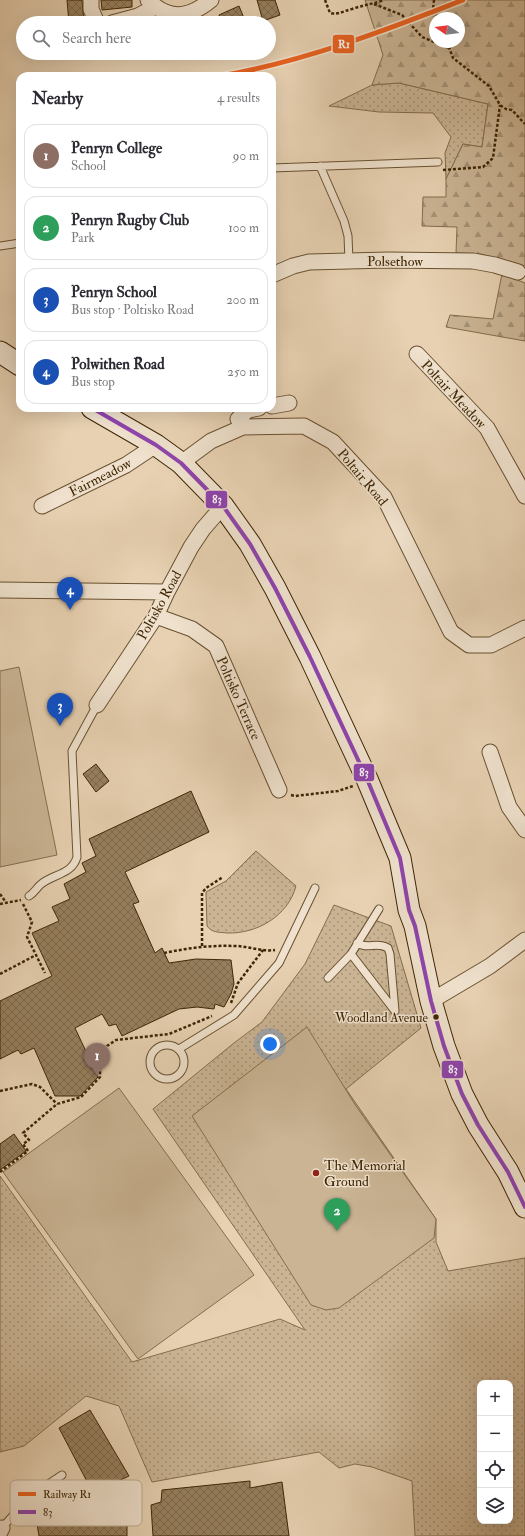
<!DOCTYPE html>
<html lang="en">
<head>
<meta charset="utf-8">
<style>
	body { margin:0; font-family:"IM FELL Double Pica",serif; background:#f7f7f7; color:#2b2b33 }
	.controls { position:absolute; right:12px; bottom:12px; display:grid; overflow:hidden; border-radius:8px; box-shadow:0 4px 16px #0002 }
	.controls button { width:36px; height:36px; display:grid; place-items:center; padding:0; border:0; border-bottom:1px solid #e1e1e2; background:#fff; color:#2b2b33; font:20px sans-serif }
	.compass { position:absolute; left:429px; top:12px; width:36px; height:36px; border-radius:50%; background:#fff; box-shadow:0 4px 16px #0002; rotate:283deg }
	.you { position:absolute; left:270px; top:1044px; width:14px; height:14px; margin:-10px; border:3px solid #fff; border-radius:50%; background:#1a73e8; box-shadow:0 0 0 6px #1a73e833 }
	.badge { display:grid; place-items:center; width:26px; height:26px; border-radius:50%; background:#8f2418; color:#fff; font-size:13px; font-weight:700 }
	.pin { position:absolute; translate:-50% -33px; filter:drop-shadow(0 1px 2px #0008) }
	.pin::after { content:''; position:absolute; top:21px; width:14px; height:12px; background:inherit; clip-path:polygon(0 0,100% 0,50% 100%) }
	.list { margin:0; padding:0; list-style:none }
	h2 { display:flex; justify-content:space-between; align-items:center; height:52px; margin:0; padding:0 16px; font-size:17px }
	h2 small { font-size:13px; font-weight:400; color:#7c7c81 }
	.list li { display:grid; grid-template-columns:26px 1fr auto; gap:12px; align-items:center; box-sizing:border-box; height:64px; margin:0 8px 8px; padding:0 8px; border:1px solid #e1e1e2; border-radius:12px }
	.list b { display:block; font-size:15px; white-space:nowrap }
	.list p { margin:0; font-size:13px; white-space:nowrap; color:#7c7c81 }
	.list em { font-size:13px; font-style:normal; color:#7c7c81 }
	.icon { flex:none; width:22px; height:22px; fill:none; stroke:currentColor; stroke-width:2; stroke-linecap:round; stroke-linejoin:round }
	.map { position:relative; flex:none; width:525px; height:1536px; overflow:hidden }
	.search { position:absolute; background:#fff; box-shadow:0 4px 16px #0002; left:16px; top:16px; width:260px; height:44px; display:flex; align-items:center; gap:10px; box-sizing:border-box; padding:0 14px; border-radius:22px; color:#7c7c81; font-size:15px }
	.panel { position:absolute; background:#fff; box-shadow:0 4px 16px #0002; left:16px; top:72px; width:260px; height:340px; border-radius:12px }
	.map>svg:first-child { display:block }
	.grass { fill:url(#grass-dots); stroke:#846d4c; fill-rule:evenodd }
	.forest { fill:url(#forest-firs); stroke:#846d4c; fill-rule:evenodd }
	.garden { fill:#cab494; stroke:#846d4c }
	.building { fill:url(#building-cross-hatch); stroke:#3e2604 }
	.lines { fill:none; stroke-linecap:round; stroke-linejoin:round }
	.lane-casing { stroke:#685130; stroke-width:9 }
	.street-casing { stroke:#685130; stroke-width:17 }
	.secondary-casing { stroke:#3e2604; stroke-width:23 }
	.path { stroke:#3e2604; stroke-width:2.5; stroke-dasharray:3 2; stroke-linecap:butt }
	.lane { stroke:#efe1cd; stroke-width:7 }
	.street { stroke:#efe1cd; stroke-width:15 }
	.secondary { stroke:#efe1cd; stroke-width:21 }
	.bus-1-casing { stroke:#efe1cd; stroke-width:7 }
	.bus-1 { stroke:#8e44ad; stroke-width:4 }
	.rail-1-casing { stroke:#efe1cd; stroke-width:8 }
	.rail-1 { stroke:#e96220; stroke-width:5 }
	.bus-dot { fill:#3e2604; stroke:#efe1cd; stroke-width:1.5 }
	.poi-dot { fill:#8f2418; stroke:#efe1cd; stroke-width:1.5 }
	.labels { text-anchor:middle; stroke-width:3; stroke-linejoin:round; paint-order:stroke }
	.bus-label { font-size:13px; fill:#3e2604; stroke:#efe1cd; text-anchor:end }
	.street-label { font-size:14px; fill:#3e2604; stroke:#efe1cd }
	.poi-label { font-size:14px; fill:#3e2604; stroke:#efe1cd; text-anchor:start }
	.key { fill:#efe1cd; stroke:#baa991; stroke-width:1 }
	.key-label { font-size:11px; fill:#3e2604 }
	.line-badge { stroke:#efe1cd; stroke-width:1.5 }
	.badge-label { font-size:11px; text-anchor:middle; font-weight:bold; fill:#fff }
</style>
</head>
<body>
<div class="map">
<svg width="525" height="1536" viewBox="0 0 525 1536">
	<defs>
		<pattern id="grass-dots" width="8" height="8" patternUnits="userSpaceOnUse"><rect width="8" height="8" fill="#cab494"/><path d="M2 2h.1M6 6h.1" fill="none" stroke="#a59277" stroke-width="1.8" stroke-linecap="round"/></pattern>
		<pattern id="forest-firs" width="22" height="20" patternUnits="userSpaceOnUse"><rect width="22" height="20" fill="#cab494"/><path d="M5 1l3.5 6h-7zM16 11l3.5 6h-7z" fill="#a59277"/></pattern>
		<pattern id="building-cross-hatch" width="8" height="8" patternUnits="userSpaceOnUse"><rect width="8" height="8" fill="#967f5e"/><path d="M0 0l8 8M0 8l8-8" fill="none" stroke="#7c684b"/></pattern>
	</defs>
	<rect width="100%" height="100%" fill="#e7d1b2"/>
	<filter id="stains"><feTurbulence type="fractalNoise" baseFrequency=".005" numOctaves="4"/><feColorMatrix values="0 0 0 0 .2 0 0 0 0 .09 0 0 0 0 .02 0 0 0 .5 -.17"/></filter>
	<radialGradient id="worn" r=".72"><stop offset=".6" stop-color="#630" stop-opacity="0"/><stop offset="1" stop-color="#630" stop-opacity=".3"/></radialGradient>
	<path class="grass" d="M 399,83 L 488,104 L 482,147 L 463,144 L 446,179 L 445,153 L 451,137 L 433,113 L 379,112 L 329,106 L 372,85 Z
		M 256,851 L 296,886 C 288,916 257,934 227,933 C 219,932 212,933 207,926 L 206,892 L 226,881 Z
		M 334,905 L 391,926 L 421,1028 L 346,1089 L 436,1219 L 436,1242 L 448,1271 L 525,1258 L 525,1536 L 415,1536 L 412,1481 L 372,1467 L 355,1464 L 339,1468 L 319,1452 L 152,1482 L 119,1406 L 86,1396 L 24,1446 L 0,1452 L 0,1176 L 132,1362 L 280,1319 L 305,1330 L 153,1109 L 234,1043 L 262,1022 L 305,964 ZM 480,1383 L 510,1383 L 510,1521 L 480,1521 Z"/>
	<path class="forest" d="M 365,0 L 525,0 L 525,266 L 481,254 L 456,253 L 457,227 L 422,226 L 423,197 L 446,197 L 446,179 L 463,144 L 482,147 L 488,104 L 399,83 L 372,85 L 383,55 ZM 435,18 L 459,18 L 459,42 L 435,42 Z
		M 502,274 L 525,283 L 525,341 L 446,327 L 450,315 L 493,319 Z"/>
	<path class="garden" d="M 19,667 L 57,855 L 0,867 L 0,671 Z
		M 307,1027 L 356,1106 L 436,1219 L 434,1238 L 339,1308 L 326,1310 L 311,1305 L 192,1116 Z
		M 119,1088 L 254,1275 L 138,1359 L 3,1172 Z"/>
	<path class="building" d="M 67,0 L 82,0 L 84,22 L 69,23 Z
		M 101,0 L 132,0 L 132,7 L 102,10 Z
		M 257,0 L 275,0 L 280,15 L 263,21 Z
		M 239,6 L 246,23 L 222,23 L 219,15 Z
		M 96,764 L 109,781 L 96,792 L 83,774 Z
		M 191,791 L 209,832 L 125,872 L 139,902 L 133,904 L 155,953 L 162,948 L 169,963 L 196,959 L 231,960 L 234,984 L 231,994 L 224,1007 L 215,1004 L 214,1009 L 197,1007 L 179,1009 L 122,1036 L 116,1024 L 109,1026 L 102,1014 L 75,1028 L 98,1077 L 80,1096 L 55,1096 L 34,1048 L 21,1054 L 18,1050 L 0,1059 L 0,1001 L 52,976 L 32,933 L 59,921 L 52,907 L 70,899 L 64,884 L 86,872 L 82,863 L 96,856 L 89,839 Z
		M 14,1134 L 26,1151 L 0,1170 L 0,1144 Z
		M 90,1410 L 129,1476 L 93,1493 L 59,1428 Z
		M 250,1481 L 250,1488 L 282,1482 L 289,1536 L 153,1536 L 151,1505 L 161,1502 L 162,1490 Z
		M 127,1508 L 127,1536 L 39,1536 L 37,1524 L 100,1518 L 100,1510 Z"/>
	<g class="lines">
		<g class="lane-casing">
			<path id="lane" d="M 320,166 L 344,221 L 348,236 L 349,261
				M 272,168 L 438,162
				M 0,246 L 20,243
				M 29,896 C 34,893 36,889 40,885 C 52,874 72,875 77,857 L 72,751 L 97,705
				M 357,943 C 368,950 376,941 388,948 L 390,954 L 395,1011 L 351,954 L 379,909
				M 328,978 L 351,954
				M150 1062a17 17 0 1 1 34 0a17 17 0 1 1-34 0Z
				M 179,1049 L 234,1015 L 279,963 L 315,888
				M 2,1528 L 29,1497 L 62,1475"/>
		</g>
		<g class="street-casing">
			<path id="street" d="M 91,0 L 91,9 L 97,23
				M 148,0 C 169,21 189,18 211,0
				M 112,23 L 138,16 L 155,7
				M 272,275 L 293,266 L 309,262 L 388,260 L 473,261 L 495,265 L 518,272
				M 417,354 L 487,428 L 525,496
				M 272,406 L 289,403
				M 243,427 L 238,419 L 248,410 L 259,408
				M 181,463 L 211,441 L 243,427 L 304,426 L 333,442 L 384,497 L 451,632 L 469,645 L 491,645 L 525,628
				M 42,506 L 126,465 L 156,445
				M 0,590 L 167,592
				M 156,616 L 192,629 L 216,646 L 279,790
				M 97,705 L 156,616 L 167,592 L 191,547 L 203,529 L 223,506
				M 490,752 L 509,807 L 525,830
				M 431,1001 L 490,966 L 525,940
				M 0,1532 L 2,1528"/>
		</g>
		<g class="secondary-casing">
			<path id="secondary" d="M 0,352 L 20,365
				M 92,408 L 156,445 L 181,463 L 223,506 L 250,544 L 275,588 L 310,657 L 367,779 L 400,858 L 409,910 L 415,926 L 431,1001 L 444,1046 L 462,1094 L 478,1125 L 508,1172 L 525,1207"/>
		</g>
		<path class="path" d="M 325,0 L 330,13 C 339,15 343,11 352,9 C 363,5 373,4 384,0
			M 434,0 L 433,10 L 439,18
			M 374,4 L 402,15 L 422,37 L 449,48
			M 447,42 L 453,58 L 489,86 L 500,105 L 506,109 L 512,110 L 525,124
			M 443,170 L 483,167 L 493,158 L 500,105
			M 291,795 L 295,796 L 338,791 L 353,786
			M 0,894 L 5,901
			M 0,904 L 21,900
			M 23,904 L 32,922 L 27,937 L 45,973
			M 202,946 L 202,893 L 206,888 L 223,877
			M 164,953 C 188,948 211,945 235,946 C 249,946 261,952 275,950
			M 0,974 L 36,955
			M 231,1003 L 238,983 L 263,950
			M 0,1091 L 32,1084 L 40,1087 L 57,1104
			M 0,1172 L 28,1151 L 23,1144 L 29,1140 L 23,1133 L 57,1104 L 81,1097 L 100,1077 L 100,1058 L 107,1046 L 116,1040 L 169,1034 L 212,1016"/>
		<use href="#lane" class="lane"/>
		<use href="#street" class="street"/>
		<use href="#secondary" class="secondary"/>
		<g class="bus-1-casing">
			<path id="bus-1" d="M 92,408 L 156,445 L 181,463 L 223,506 L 250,544 L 275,588 L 310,657 L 367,779 L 400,858 L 409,910 L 415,926 L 431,1001 L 444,1046 L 462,1094 L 478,1125 L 508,1172 L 525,1207"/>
		</g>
		<use href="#bus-1" class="bus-1"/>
		<g class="rail-1-casing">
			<path id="rail-1" d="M 221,76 C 305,61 384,31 463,0"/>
		</g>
		<use href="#rail-1" class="rail-1"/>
	</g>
	<circle class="bus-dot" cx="436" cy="1017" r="3.5"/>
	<circle class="poi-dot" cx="316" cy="1173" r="4"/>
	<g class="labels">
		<g class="bus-label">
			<text x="428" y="1022">Woodland Avenue</text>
		</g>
		<g class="street-label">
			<text x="395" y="266">Polsethow</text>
			<text transform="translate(454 394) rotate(47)" y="5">Poltair Meadow</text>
			<text transform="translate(100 477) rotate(-27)" y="5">Fairmeadow</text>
			<text transform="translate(363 477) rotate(50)" y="5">Poltair Road</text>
			<text transform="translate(159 605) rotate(-61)" y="5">Poltisko Road</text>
			<text transform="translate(239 698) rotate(66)" y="5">Poltisko Terrace</text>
		</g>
		<g class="poi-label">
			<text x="324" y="1170">The Memorial<tspan x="324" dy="16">Ground</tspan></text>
		</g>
	</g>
	<rect x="10" y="1480" width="132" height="46" rx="6" class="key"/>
	<rect x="18" y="1492" width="18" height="4" fill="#e96220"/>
	<rect x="18" y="1510" width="18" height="4" fill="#8e44ad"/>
	<g class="key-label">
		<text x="43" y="1498">Railway R1</text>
		<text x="43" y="1516">83</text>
	</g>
	<g class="line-badge">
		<rect x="332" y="34" width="23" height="20" rx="4" fill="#e96220"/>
		<rect x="205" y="490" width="23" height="19" rx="4" fill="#8e44ad"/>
		<rect x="353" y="763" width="22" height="19" rx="4" fill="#8e44ad"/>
		<rect x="441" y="1060" width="23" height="19" rx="4" fill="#8e44ad"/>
	</g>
	<g class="badge-label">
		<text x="344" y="48">R1</text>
		<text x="217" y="503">83</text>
		<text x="364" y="776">83</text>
		<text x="453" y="1073">83</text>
	</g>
	<rect width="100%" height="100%" filter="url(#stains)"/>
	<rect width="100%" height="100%" fill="url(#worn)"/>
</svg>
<div class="controls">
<button>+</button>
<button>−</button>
<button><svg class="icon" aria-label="locate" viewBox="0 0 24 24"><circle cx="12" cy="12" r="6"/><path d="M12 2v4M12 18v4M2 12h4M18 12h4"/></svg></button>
<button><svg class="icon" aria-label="layers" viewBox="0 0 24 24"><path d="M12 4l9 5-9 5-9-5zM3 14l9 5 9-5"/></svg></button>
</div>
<svg class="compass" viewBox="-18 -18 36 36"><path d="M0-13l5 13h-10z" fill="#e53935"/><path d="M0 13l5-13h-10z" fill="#7c7c81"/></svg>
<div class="you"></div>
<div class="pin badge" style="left:97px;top:1076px;background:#8d6e63">1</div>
<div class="pin badge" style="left:337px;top:1231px;background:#2e9e5b">2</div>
<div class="pin badge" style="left:60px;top:726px;background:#1a4fb4">3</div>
<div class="pin badge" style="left:70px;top:610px;background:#1a4fb4">4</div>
<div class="search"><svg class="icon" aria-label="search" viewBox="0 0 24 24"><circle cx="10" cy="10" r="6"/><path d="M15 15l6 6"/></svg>Search here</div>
<section class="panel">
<h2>Nearby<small>4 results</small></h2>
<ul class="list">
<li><span class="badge" style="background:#8d6e63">1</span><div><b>Penryn College</b><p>School</p></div><em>90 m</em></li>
<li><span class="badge" style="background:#2e9e5b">2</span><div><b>Penryn Rugby Club</b><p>Park</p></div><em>100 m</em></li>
<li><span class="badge" style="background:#1a4fb4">3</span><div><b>Penryn School</b><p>Bus stop · Poltisko Road</p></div><em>200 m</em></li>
<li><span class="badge" style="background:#1a4fb4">4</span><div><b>Polwithen Road</b><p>Bus stop</p></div><em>250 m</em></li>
</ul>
</section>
</div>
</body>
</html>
